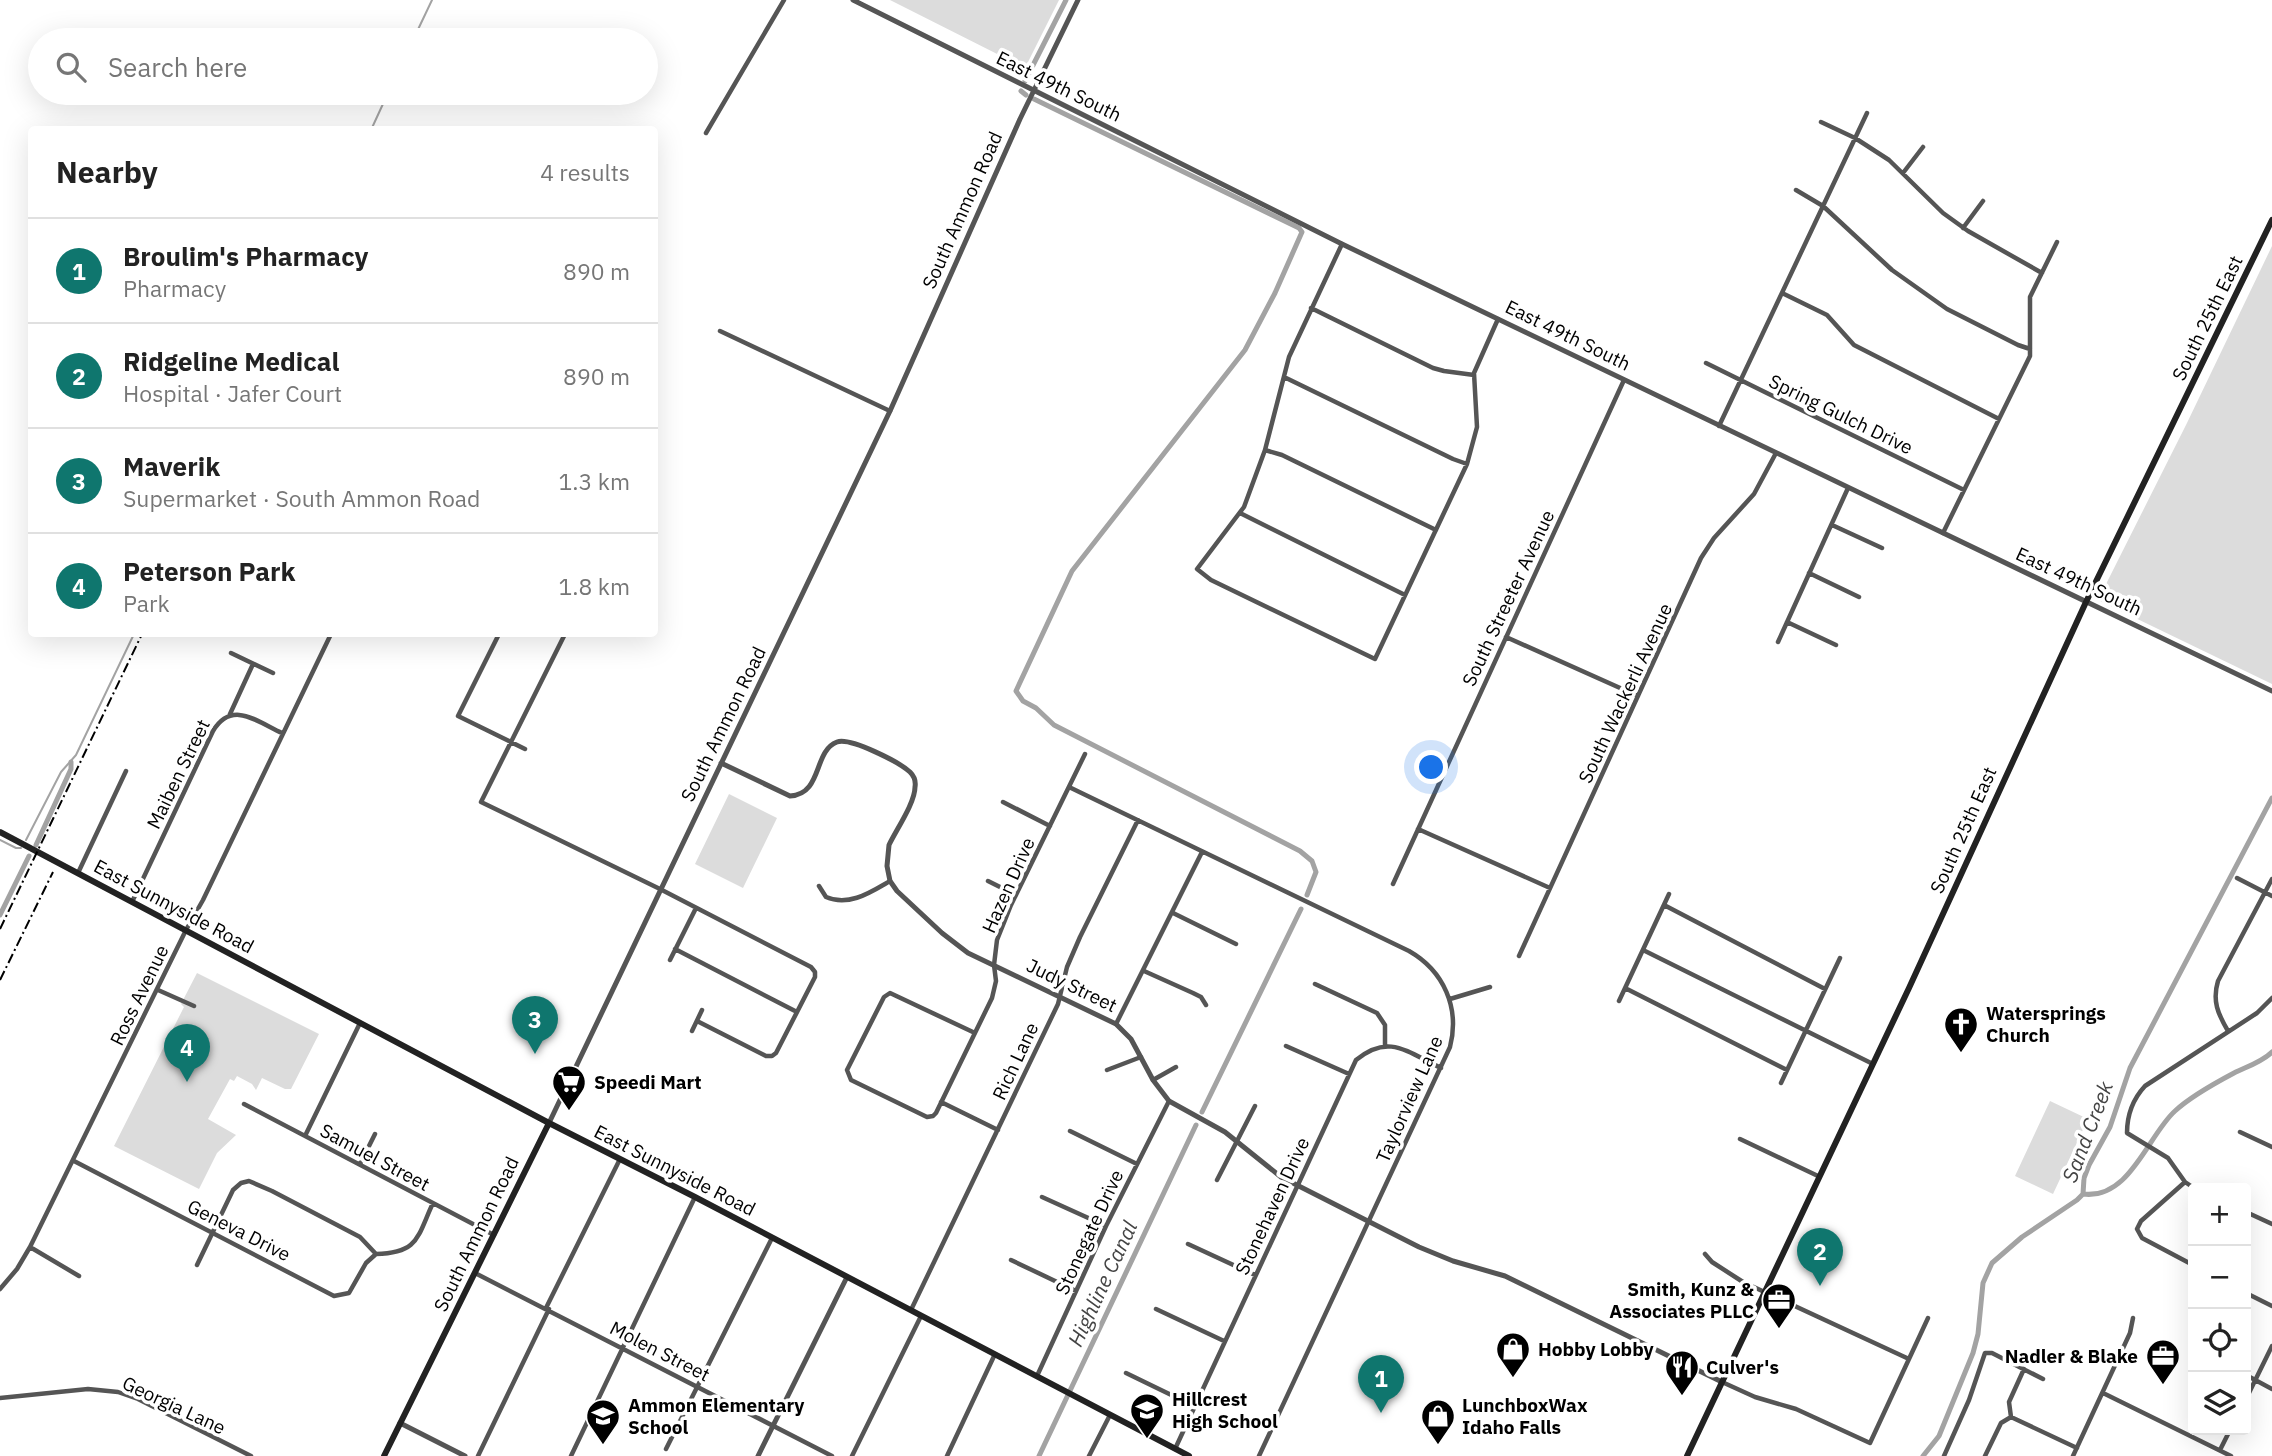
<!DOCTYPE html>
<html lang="en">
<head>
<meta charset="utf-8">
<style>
	body { margin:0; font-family:"IBM Plex Sans",sans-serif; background:#f2f2f2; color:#222 }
	.controls { position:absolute; right:21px; bottom:21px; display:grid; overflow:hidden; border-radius:7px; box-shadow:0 7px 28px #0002 }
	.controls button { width:63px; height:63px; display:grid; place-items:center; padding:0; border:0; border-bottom:2px solid #e0e0e0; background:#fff; color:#222; font:35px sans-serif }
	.you { position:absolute; left:1432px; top:768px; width:24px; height:24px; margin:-18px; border:5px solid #fff; border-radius:50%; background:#1a73e8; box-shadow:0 0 0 10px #1a73e833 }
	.badge { display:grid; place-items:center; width:46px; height:46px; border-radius:50%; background:#0f766e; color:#fff; font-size:23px; font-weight:700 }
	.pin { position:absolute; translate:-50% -58px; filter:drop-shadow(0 2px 4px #0008) }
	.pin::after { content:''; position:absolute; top:37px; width:24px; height:21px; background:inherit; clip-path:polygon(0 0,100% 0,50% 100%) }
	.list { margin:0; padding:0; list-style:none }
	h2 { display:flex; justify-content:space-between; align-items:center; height:91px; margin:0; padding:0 28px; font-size:30px }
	h2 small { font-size:23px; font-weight:400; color:#767676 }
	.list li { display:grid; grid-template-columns:46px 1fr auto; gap:21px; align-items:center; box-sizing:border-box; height:105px; padding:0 28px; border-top:2px solid #e0e0e0 }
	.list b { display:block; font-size:26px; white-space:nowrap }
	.list p { margin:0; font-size:23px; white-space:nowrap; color:#767676 }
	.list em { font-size:23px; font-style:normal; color:#767676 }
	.icon { flex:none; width:38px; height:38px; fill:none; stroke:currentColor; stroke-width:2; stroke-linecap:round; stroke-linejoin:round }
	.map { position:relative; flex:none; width:2272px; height:1456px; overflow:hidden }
	.search { position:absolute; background:#fff; box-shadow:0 7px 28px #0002; left:28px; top:28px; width:630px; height:77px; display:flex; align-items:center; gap:18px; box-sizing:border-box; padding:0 24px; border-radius:38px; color:#767676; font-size:26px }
	.panel { position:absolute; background:#fff; box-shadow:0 7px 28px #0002; left:28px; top:126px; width:630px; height:511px; border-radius:7px }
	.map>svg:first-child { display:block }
	.green { fill:#dcdcdc }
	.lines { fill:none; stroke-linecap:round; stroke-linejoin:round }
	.stream { stroke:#a3a3a3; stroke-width:2 }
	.canal { stroke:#a3a3a3; stroke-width:5 }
	.minor { stroke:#555; stroke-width:4.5 }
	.tertiary { stroke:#555; stroke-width:5 }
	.secondary { stroke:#222; stroke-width:6 }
	.rail { stroke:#000; stroke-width:2; stroke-dasharray:10 3.5 2 3.5; stroke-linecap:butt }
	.labels { text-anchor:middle; stroke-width:7; stroke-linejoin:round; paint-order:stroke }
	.street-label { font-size:19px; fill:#000; stroke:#fff }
	.poi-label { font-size:19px; font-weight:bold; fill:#000; stroke:#fff; text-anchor:start }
	.water-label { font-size:21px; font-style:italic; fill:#444; stroke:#fff }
</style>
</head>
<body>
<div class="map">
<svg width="2272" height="1456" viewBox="0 0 2272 1456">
	<rect width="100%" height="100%" fill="#fff"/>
	<path class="green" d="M 890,0 L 1059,0 L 1025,68 Z
		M 2272,246 L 2272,684 L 2098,600 L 2186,425 Z
		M 729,794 L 777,818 L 743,888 L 695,864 Z
		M 197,973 L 319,1034 L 291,1089 L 285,1089 L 262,1078 L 256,1090 L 252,1084 L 237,1076 L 234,1081 L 230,1079 L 208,1119 L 236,1135 L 217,1153 L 199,1189 L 114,1146 L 184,1007 L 181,1004 Z
		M 2050,1101 L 2088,1119 L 2053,1194 L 2015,1176 Z"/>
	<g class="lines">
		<path class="stream" d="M 413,40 L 432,0
			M 371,130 L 388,93
			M 0,840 L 16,848 L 21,848
			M 26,840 L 61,772 L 76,755 L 134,634"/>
		<path class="canal" d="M 1025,81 L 1066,0
			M 1021,91 L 1026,95
			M 1034,99 L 1299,228 L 1302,232 L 1275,293 L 1245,350 L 1072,571 L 1016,691 L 1023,701 L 1036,708 L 1054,725 L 1300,851 L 1312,861 L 1316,872 L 1307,895
			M 36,845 L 71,769 L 71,762
			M 0,915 L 29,856
			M 1202,1112 L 1301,909
			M 2083,1194 C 2130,1200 2148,1135 2175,1111 C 2189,1098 2217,1082 2234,1073 C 2246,1067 2262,1062 2272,1052
			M 1039,1456 L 1196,1125
			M 1923,1456 L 1939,1436 L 1973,1353 L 1978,1334 L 1983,1283 L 1992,1263 L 2022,1237 L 2077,1200 L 2083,1194 L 2084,1178 L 2089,1165 L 2110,1127 L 2130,1068 L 2272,798"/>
		<path class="minor" d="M 1821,122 L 1855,138 L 1889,160 L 1943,213 L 1968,231 L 2042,273
			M 706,133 L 784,0
			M 1903,173 L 1923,147
			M 1796,190 L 1823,206 L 1892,270 L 1947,309 L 2018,345 L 2030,349
			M 1963,228 L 1983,201
			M 1342,244 L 1289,357 L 1265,450 L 1244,507 L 1197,569 L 1211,580 L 1375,659 L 1467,464 L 1477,427 L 1474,373 L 1498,319
			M 1782,293 L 1827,315 L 1854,345 L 1999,419
			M 1311,308 L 1433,368 L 1444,371 L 1474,375
			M 720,331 L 890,411
			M 1706,363 L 1964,490
			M 1284,377 L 1453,459 L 1467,464
			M 1719,426 L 1867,113
			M 1265,450 L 1282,455 L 1436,530
			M 1240,513 L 1405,595
			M 1832,525 L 1882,548
			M 1943,533 L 2030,356 L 2030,297 L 2057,242
			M 1809,573 L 1859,597
			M 1787,622 L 1836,645
			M 499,634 L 458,716 L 525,749
			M 565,634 L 481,802 L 660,889 L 811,967 L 815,972 L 815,977 L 776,1053 L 772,1056 L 766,1056 L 697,1021
			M 1506,637 L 1638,696
			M 1778,642 L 1848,488
			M 231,653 L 273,673
			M 230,714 L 253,664
			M 1069,787 L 1409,951 C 1444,971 1460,1008 1450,1047 L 1259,1456
			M 1003,802 L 1050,826
			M 1418,829 L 1550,888
			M 78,873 L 126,771
			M 2237,878 L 2272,896
			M 988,881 L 1016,895
			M 1393,884 L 1624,380
			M 819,886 L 826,897 C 849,907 871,892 890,881
			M 132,902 L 213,731 C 232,700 256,721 282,733
			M 1664,905 L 1825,989
			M 1173,913 L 1236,944
			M 675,949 L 797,1012
			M 1643,950 L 1873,1064
			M 1519,956 L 1701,558 L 1714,538 L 1754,494 L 1776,453
			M 670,960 L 696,908
			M 1144,971 L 1193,993 L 1201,997 L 1206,1005
			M 1315,984 L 1377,1013 L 1385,1025 L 1385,1045
			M 1625,988 L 1787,1070
			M 158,990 L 194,1006
			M 1450,999 L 1490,987
			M 1619,1001 L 1669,894
			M 1116,1024 L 1202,852
			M 692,1031 L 702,1010
			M 2228,1031 C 2218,1014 2212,1001 2218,981 L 2272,879
			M 975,1033 L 890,993 L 884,997 L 847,1070 L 851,1080 L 927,1117 L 933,1116 L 936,1113 L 992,998 L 996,981 L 994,965 L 997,940 L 1011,905 L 1085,754
			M 1286,1046 L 1349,1074
			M 1107,1070 L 1141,1057
			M 1153,1080 L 1176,1067
			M 1781,1083 L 1840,958
			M 941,1102 L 998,1130
			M 244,1104 L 494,1235
			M 1070,1131 L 1137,1164
			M 2240,1132 L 2272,1147
			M 305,1136 L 360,1023
			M 1740,1139 L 1818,1176
			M 74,1161 L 334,1296 L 349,1293 L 366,1263 L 376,1254
			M 360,1164 L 375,1134
			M 1217,1180 L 1255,1106
			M 2185,1182 L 2141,1221 L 2137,1229 L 2142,1238 L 2193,1265
			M 2194,1188 L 2185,1182 L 2168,1158 L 2127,1133 C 2127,1115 2133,1099 2145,1086 L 2257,1013 L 2272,998
			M 1042,1197 L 1106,1226
			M 2246,1212 L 2272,1224
			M 1188,1244 L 1255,1275
			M 30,1247 L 79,1276
			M 1705,1254 L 1712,1262 L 1743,1282 L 1909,1359
			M 1011,1260 L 1076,1291
			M 197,1265 L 233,1190 L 241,1183 L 249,1181 L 272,1191 L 360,1237 L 376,1254 C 419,1253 417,1237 433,1203
			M 475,1273 L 832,1456
			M 0,1289 L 17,1269 L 30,1247 L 186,930 L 203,900 L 331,634
			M 2246,1293 L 2272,1306
			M 546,1308 L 620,1159
			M 1156,1309 L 1224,1341
			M 911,1310 L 1058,1004 L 1067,967 L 1080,937 L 1138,820
			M 1126,1373 L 1194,1406
			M 2246,1375 L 2272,1389
			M 1037,1376 L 1106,1226 L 1169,1101
			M 1722,1382 L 1755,1397 L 1796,1409 L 1870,1443 L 1928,1318
			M 2103,1393 L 2231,1456
			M 0,1398 L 88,1389 L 118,1392 L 138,1399 L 251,1456
			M 2246,1399 L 2272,1346
			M 2011,1417 L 2077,1448
			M 666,1449 L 772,1238
			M 1175,1449 L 1356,1060 C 1389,1033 1407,1052 1441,1068
			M 2220,1450 L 2230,1430
			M 478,1456 L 549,1309
			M 571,1456 L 695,1197
			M 852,1456 L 921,1316
			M 947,1456 L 995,1354
			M 1089,1456 L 1110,1415
			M 1944,1456 L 1969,1400 L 1985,1353 L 1992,1353 L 2043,1379
			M 1985,1456 L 2001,1423 L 2011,1417 L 2009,1402 L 2024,1369
			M 2073,1456 L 2130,1333 L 2133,1318"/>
		<path class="tertiary" d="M 853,0 L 1342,244 L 2272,691
			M 721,763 L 790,796 C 823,794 813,751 837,742 C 850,737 899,762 910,772 C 914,776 916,781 915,787 C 915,803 896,830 889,845 L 887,866 L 890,881 L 897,891 L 942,933 L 968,953 L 1116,1024 L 1131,1039 L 1153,1080 L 1169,1101 L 1225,1132 L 1281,1177 L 1419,1247 L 1453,1261 L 1505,1276 L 1722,1382
			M 549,1123 L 890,411 L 1020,119 L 1078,0
			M 400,1423 L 465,1456
			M 758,1456 L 847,1277"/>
		<path class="secondary" d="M 0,832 L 549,1123 L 695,1197 L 1189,1456
			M 384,1456 L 549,1123
			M 1687,1456 L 1909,988 L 2086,602 L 2272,220"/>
		<path class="rail" d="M 0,929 L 142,634
			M 0,980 L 53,872"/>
	</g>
	<defs>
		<g id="church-pin" transform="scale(1.75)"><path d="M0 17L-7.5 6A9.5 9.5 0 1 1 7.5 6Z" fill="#000" stroke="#fff"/><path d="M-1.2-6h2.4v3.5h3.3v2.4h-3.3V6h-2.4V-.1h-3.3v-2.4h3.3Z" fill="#fff"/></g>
		<g id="supermarket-pin" transform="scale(1.75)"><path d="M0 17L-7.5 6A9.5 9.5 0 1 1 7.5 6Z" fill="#000" stroke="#fff"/><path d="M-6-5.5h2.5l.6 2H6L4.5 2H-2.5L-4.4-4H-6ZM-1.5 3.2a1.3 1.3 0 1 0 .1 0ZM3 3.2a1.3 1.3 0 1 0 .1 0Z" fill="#fff"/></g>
		<g id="office-pin" transform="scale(1.75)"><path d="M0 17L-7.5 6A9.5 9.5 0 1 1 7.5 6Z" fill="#000" stroke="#fff"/><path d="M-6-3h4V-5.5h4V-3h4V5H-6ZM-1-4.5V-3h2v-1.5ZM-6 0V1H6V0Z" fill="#fff"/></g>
		<g id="shop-pin" transform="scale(1.75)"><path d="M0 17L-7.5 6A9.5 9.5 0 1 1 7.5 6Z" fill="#000" stroke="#fff"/><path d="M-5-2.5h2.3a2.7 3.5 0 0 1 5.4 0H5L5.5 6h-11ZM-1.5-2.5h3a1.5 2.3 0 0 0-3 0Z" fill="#fff"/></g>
		<g id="restaurant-pin" transform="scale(1.75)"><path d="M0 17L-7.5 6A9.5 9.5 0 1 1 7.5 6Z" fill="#000" stroke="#fff"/><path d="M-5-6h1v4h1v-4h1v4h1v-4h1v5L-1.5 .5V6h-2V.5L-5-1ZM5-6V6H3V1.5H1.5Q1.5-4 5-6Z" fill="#fff"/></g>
		<g id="school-pin" transform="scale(1.75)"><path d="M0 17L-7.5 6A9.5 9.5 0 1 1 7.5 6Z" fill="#000" stroke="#fff"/><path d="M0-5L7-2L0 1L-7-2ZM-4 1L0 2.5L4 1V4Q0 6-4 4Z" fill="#fff"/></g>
	</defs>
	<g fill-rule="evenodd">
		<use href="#church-pin" x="1961" y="1024"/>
		<use href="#supermarket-pin" x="569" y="1082"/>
		<use href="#office-pin" x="1779" y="1300"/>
		<use href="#shop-pin" x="1513" y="1349"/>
		<use href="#office-pin" x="2163" y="1356"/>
		<use href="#restaurant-pin" x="1682" y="1367"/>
		<use href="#school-pin" x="1147" y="1410"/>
		<use href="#school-pin" x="603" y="1416"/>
		<use href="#shop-pin" x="1438" y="1416"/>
	</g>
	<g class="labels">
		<g class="street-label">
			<text transform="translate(1059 86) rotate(26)" y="7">East 49th South</text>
			<text transform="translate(962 210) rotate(-66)" y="7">South Ammon Road</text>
			<text transform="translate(2207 318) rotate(-64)" y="7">South 25th East</text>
			<text transform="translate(1568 335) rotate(26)" y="7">East 49th South</text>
			<text transform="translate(1841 414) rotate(26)" y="7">Spring Gulch Drive</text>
			<text transform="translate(2079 581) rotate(25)" y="7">East 49th South</text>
			<text transform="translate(1508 598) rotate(-65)" y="7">South Streeter Avenue</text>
			<text transform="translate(1625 693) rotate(-65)" y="7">South Wackerli Avenue</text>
			<text transform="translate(723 724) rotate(-64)" y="7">South Ammon Road</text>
			<text transform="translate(178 774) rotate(-64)" y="7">Maiben Street</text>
			<text transform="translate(1963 830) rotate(-66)" y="7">South 25th East</text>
			<text transform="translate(1008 885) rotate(-66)" y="7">Hazen Drive</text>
			<text transform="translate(174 906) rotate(28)" y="7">East Sunnyside Road</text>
			<text transform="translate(1072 985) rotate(26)" y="7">Judy Street</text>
			<text transform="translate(139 995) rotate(-64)" y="7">Ross Avenue</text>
			<text transform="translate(1015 1061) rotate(-65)" y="7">Rich Lane</text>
			<text transform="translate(1409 1099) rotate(-66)" y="7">Taylorview Lane</text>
			<text transform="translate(375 1157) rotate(28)" y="7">Samuel Street</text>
			<text transform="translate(675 1170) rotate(27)" y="7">East Sunnyside Road</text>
			<text transform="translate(1272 1206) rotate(-65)" y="7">Stonehaven Drive</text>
			<text transform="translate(239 1230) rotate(27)" y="7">Geneva Drive</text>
			<text transform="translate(1089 1232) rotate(-65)" y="7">Stonegate Drive</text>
			<text transform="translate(476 1234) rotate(-64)" y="7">South Ammon Road</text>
			<text transform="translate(660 1351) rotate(27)" y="7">Molen Street</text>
			<text transform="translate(174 1405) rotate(25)" y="7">Georgia Lane</text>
		</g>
		<g class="poi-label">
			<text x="1986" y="1020">Watersprings<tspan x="1986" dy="22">Church</tspan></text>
			<text x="594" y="1089">Speedi Mart</text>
			<text x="1754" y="1296" text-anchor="end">Smith, Kunz &amp;<tspan x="1754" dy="22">Associates PLLC</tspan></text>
			<text x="1538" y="1356">Hobby Lobby</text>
			<text x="2138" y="1363" text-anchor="end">Nadler &amp; Blake</text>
			<text x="1706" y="1374">Culver's</text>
			<text x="1172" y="1406">Hillcrest<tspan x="1172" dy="22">High School</tspan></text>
			<text x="628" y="1412">Ammon Elementary<tspan x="628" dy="22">School</tspan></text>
			<text x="1462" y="1412">LunchboxWax<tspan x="1462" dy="22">Idaho Falls</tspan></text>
		</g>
		<g class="water-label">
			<text transform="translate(2088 1132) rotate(-69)" y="7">Sand Creek</text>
			<text transform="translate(1103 1284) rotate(-65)" y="7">Highline Canal</text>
		</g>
	</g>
</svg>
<div class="controls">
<button>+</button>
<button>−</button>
<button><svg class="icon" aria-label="locate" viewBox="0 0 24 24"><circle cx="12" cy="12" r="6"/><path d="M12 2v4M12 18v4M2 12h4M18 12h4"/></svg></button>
<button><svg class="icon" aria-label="layers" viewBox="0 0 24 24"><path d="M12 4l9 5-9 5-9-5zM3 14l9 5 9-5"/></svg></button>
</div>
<div class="you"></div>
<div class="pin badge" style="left:1381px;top:1413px">1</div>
<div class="pin badge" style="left:1820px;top:1286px">2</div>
<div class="pin badge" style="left:535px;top:1054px">3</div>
<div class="pin badge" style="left:187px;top:1082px">4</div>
<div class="search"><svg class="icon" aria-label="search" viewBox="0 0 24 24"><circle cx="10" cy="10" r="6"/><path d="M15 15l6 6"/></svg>Search here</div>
<section class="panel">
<h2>Nearby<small>4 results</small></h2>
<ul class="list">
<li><span class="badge">1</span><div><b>Broulim's Pharmacy</b><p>Pharmacy</p></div><em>890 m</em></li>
<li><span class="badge">2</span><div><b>Ridgeline Medical</b><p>Hospital · Jafer Court</p></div><em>890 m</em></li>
<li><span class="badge">3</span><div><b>Maverik</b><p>Supermarket · South Ammon Road</p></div><em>1.3 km</em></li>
<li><span class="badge">4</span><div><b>Peterson Park</b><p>Park</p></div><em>1.8 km</em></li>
</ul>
</section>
</div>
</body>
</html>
